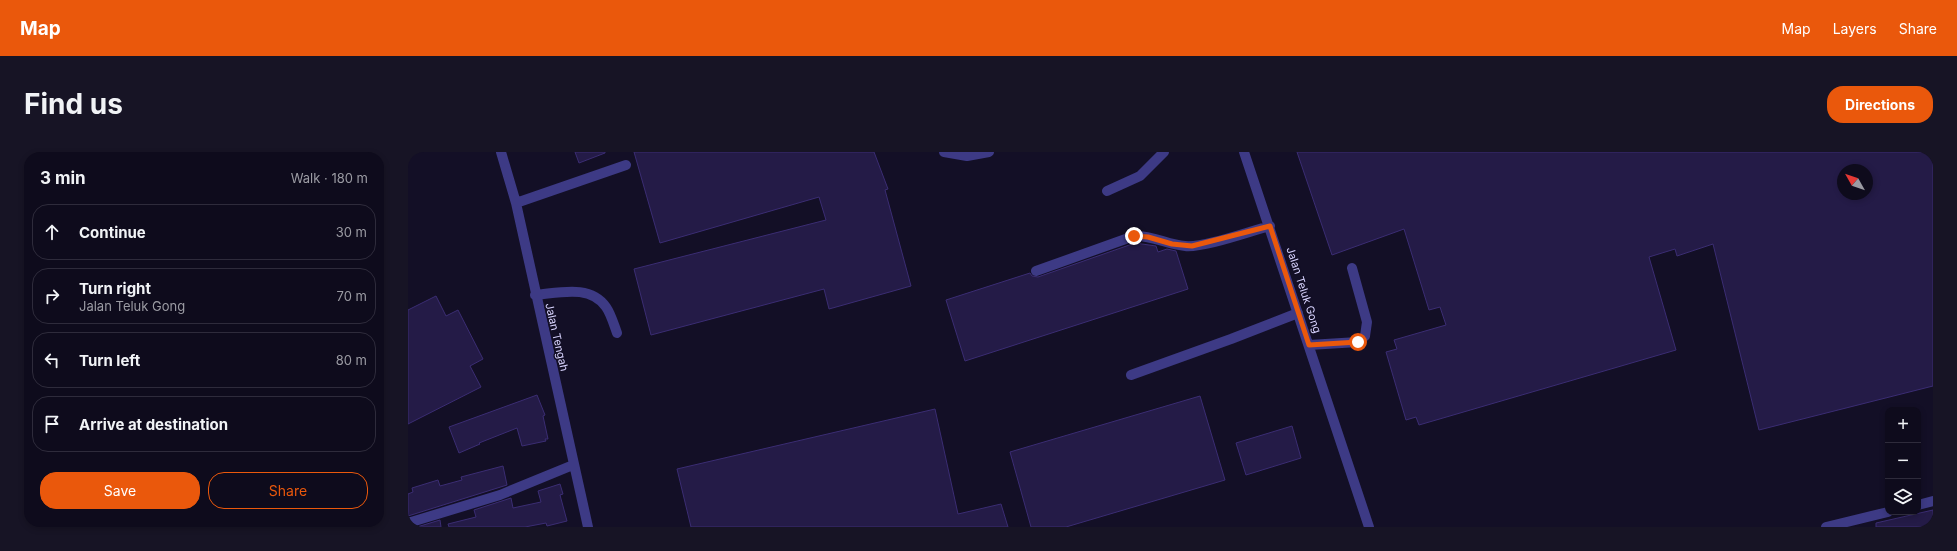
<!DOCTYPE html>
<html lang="en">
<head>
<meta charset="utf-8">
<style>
	body { margin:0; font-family:Inter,sans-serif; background:#171425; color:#f1f3f6 }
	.controls { position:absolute; right:12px; bottom:12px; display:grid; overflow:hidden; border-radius:8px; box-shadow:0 2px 6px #0003 }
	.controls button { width:36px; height:36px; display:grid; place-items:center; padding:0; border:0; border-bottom:1px solid #2e2b3b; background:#0e0b1c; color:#f1f3f6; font:20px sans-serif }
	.compass { position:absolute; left:1429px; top:12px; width:36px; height:36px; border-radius:50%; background:#0e0b1c; box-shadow:0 2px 6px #0003; rotate:310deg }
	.stop { position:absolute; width:12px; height:12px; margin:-9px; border:3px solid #ea580c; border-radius:50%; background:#fff }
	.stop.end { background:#ea580c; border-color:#fff; box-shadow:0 1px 4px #0008 }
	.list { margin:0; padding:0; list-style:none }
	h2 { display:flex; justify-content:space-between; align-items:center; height:52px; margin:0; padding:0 16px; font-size:17px }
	h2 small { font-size:13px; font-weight:400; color:#9b9ba3 }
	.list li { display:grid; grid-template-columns:26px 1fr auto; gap:12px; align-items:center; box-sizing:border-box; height:56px; margin:0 8px 8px; padding:0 8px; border:1px solid #2e2b3b; border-radius:16px }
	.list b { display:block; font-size:15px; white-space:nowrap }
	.list p { margin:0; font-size:13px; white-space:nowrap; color:#9b9ba3 }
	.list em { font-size:13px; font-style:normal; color:#9b9ba3 }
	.actions { display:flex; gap:8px; padding:12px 16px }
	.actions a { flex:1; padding:9px 0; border:1px solid #ea580c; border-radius:16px; text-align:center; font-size:14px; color:#ea580c }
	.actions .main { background:#ea580c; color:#fff }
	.icon { flex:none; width:22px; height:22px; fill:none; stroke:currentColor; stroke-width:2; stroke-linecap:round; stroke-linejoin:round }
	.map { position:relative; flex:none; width:1525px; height:375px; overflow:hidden; border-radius:16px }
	header { display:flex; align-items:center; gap:24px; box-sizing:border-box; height:56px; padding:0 20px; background:#ea580c; color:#fff }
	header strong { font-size:19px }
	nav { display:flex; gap:22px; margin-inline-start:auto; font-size:14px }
	.intro { display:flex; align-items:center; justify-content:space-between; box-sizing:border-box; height:96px; padding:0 24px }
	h1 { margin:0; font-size:28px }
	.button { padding:10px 18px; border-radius:16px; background:#ea580c; color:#fff; font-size:14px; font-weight:700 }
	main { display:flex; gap:24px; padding:0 24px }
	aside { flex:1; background:#0e0b1c; border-radius:16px; box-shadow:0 2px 6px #0003 }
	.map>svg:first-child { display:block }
	.building { fill:#241b47; stroke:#3b2d73; fill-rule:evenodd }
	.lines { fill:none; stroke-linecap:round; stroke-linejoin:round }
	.minor { stroke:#3d3a85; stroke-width:10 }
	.route { stroke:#ea580c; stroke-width:5 }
	.labels { text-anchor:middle; stroke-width:3; stroke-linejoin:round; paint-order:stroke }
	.street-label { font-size:11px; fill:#d9d4ff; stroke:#130f26 }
</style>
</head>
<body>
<header>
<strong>Map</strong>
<nav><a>Map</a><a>Layers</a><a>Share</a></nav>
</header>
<div class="intro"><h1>Find us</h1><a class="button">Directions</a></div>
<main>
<aside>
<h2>3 min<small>Walk · 180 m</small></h2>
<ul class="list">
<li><svg class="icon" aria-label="ahead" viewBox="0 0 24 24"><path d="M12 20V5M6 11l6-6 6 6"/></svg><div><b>Continue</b></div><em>30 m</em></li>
<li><svg class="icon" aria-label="right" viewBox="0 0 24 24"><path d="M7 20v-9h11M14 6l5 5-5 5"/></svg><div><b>Turn right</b><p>Jalan Teluk Gong</p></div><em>70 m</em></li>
<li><svg class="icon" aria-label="left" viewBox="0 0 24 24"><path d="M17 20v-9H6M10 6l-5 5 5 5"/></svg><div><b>Turn left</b></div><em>80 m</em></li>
<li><svg class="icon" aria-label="arrive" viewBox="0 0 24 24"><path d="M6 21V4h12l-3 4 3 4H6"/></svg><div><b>Arrive at destination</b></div></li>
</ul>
<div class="actions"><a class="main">Save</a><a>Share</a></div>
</aside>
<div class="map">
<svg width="1525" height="375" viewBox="0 0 1525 375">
	<rect width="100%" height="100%" fill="#130f26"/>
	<path class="building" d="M 167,0 L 197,0 L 197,1 L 171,11 Z
		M 226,0 L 466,0 L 480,37 L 477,38 L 503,134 L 421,157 L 416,137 L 243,183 L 226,117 L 418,68 L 411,45 L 252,91 Z
		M 889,0 L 1525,0 L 1525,234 L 1351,278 L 1305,92 L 1269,104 L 1267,97 L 1241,105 L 1268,198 L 1011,273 L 1008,265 L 998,268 L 978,200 L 989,197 L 986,188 L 1038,173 L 1032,155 L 1021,158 L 996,77 L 924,103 ZM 1435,18 L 1459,18 L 1459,42 L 1435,42 Z
		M 727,91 L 748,94 L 750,100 L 759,97 L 768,99 L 780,137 L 557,209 L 538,148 L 622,121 L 624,124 L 630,125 Z
		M 28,144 L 38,164 L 50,158 L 75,207 L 62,214 L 73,235 L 0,272 L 0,158 Z
		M 129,243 L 137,263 L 135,264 L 140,287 L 137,287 L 138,289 L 114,294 L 109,276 L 71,291 L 72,292 L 51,301 L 41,275 Z
		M 792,244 L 817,328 L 658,375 L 623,375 L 602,300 Z
		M 527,257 L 550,362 L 593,352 L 600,375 L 283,375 L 269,317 Z
		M 884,274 L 893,306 L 838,323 L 828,291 Z
		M 95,314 L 99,333 L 0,364 L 0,342 L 5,340 L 4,336 L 30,328 L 32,334 L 54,328 L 53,325 Z
		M 152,332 L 155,342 L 152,343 L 159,369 L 139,374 L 138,371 L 117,375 L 41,375 L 40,372 L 68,365 L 66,358 L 103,346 L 105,356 L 133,350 L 130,339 Z
		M 1525,358 L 1525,375 L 1468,375 L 1468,371 Z
		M 32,368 L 33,375 L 9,375 Z"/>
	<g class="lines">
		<path class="minor" d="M 93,0 L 108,51 L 180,375
			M 536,0 L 559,4 L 581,0
			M 836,0 L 961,375
			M 699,39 L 732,24 L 756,0
			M 108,51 L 218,13
			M 628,119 L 726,84 C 744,83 760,93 777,94 C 796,96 842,79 862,74
			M 127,143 C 151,141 182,132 198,155 C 203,162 206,173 209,181
			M 901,193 L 950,190 L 957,184 L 959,170 L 944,116
			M 723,223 L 823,187 L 890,161
			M 1510,353 L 1525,349
			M 0,371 L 92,343 L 165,313
			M 1418,375 L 1480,360"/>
	</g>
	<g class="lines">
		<path class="route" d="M 726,84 L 740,85 L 764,92 L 784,94 L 862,74 L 901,193 L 950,190"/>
	</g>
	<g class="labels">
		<g class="street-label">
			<text transform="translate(896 138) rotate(72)" y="4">Jalan Teluk Gong</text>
			<text transform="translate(149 185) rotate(77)" y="4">Jalan Tengah</text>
		</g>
	</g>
</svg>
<div class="controls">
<button>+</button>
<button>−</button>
<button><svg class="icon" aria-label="layers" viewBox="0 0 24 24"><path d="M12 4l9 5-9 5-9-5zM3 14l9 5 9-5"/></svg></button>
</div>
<svg class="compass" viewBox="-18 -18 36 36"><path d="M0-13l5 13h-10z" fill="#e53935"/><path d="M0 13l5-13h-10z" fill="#9b9ba3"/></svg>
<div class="stop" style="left:950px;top:190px"></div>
<div class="stop end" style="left:726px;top:84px"></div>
</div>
</main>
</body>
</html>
